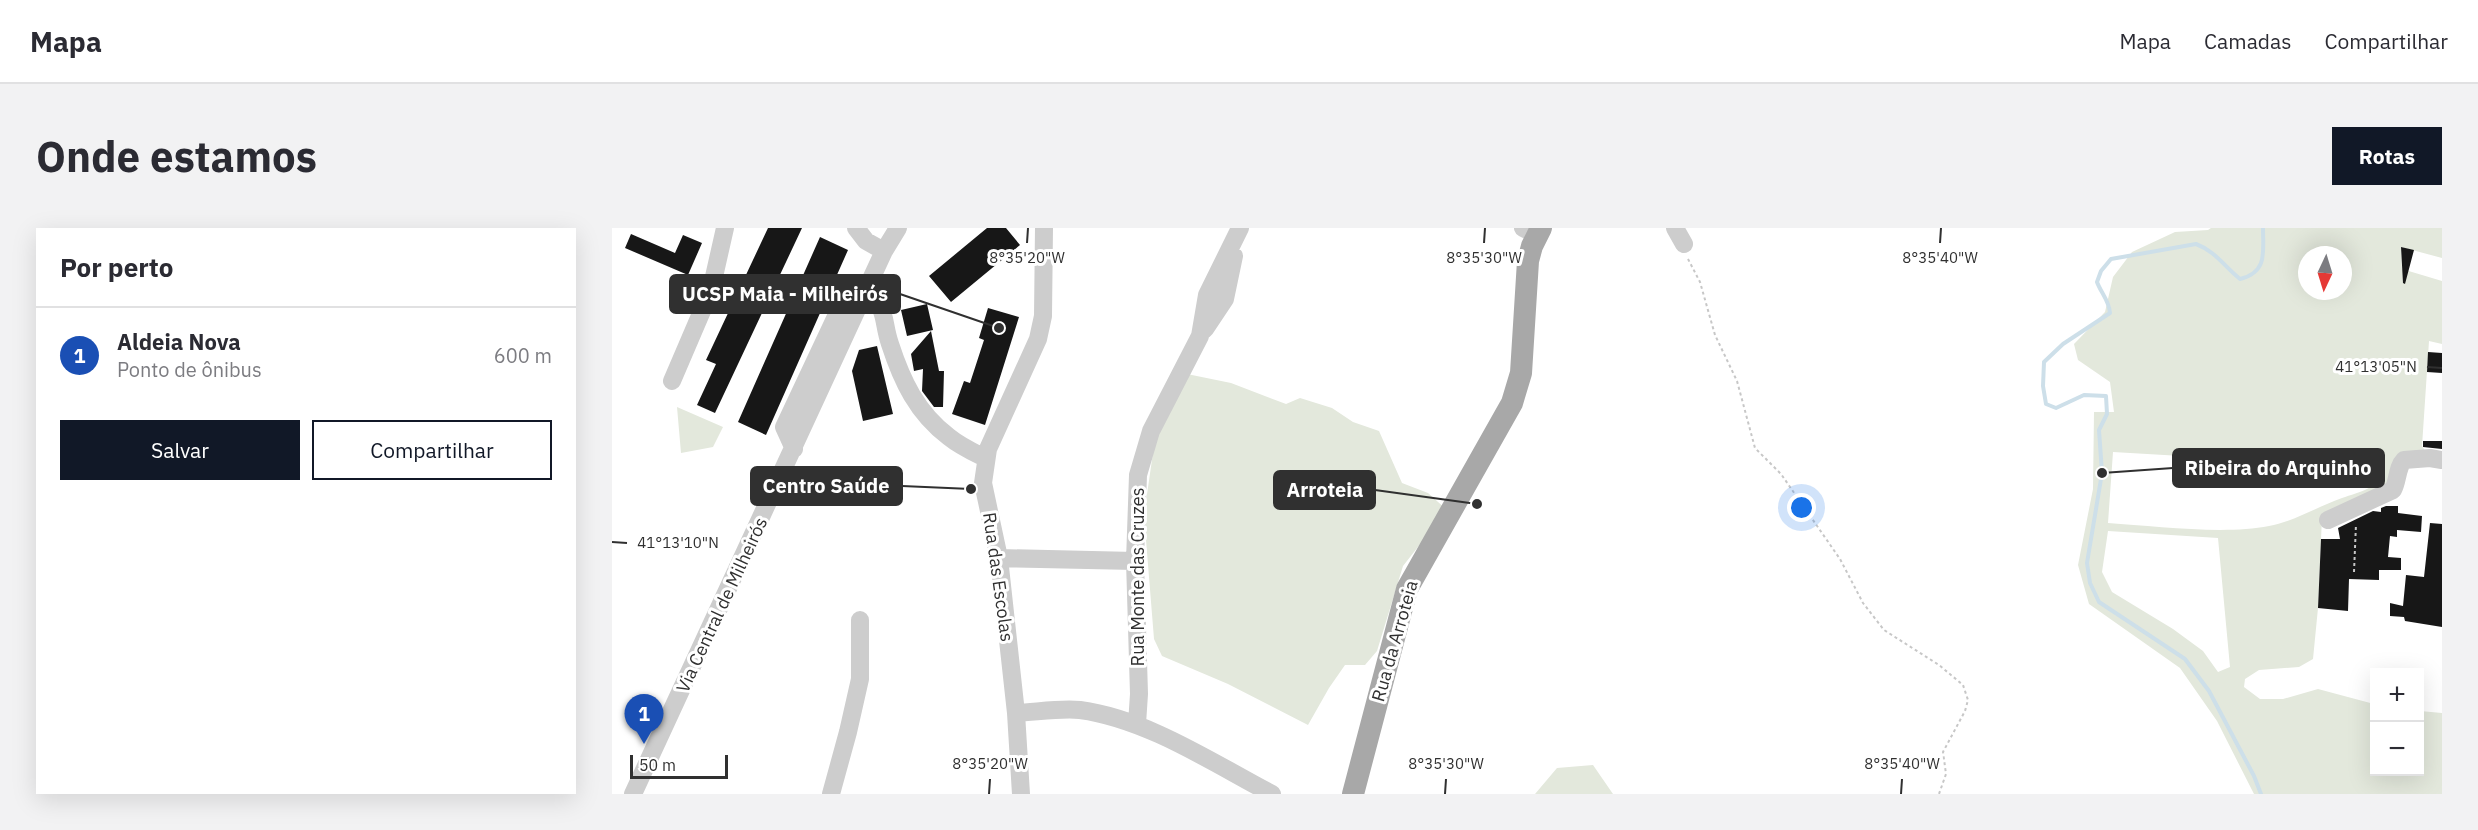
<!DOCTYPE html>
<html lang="pt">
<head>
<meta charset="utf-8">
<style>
	body { margin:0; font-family:"IBM Plex Sans",sans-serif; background:#f2f2f3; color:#2b2b33 }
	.controls { position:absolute; right:18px; bottom:18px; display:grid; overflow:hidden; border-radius:0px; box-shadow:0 6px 24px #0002 }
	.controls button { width:54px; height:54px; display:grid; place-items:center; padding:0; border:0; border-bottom:2px solid #e1e1e2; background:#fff; color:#2b2b33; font:30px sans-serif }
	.compass { position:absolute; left:1686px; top:18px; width:54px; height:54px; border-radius:50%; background:#fff; box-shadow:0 6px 24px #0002; rotate:184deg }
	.scale { position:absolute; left:18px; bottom:15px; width:98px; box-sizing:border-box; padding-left:6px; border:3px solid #303030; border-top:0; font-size:16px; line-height:21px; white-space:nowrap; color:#303030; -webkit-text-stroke:4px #fff; paint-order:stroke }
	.you { position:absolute; left:1190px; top:280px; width:21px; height:21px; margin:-15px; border:4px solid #fff; border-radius:50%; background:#1a73e8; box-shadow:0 0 0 9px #1a73e833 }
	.badge { display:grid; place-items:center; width:39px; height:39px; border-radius:50%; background:#111827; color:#fff; font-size:20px; font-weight:700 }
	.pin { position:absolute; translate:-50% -50px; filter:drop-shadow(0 2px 3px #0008) }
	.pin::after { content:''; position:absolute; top:32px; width:21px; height:18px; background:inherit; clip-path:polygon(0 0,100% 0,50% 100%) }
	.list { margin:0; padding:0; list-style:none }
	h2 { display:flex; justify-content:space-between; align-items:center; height:78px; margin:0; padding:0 24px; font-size:26px }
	h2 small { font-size:20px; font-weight:400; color:#7c7c81 }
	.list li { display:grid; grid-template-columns:39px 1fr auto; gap:18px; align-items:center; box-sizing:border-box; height:96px; padding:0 24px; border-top:2px solid #e1e1e2 }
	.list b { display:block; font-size:22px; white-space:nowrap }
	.list p { margin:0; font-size:20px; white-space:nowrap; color:#7c7c81 }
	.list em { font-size:20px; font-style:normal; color:#7c7c81 }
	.actions { display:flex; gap:12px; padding:18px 24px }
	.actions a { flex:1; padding:14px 0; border:2px solid #111827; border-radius:0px; text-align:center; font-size:21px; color:#111827 }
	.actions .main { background:#111827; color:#fff }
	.map { position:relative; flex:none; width:1830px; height:566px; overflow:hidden; border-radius:0px }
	header { display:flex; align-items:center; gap:36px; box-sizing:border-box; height:84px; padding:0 30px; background:#fff; border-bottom:2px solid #e1e1e2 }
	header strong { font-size:28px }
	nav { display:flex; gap:33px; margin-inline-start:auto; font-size:21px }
	.intro { display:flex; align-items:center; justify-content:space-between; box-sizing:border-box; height:144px; padding:0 36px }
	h1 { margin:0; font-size:42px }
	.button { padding:15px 27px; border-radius:0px; background:#111827; color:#fff; font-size:21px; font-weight:700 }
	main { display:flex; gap:36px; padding:0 36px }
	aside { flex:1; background:#fff; border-radius:0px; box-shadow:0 6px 24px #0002 }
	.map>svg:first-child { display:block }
	.green { fill:#e3e8dc; fill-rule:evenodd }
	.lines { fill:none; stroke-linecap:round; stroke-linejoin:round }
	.stream { stroke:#cddfe9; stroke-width:4 }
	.building { fill:#171717 }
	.path { stroke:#c7c7c7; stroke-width:2; stroke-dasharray:3 3; stroke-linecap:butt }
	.minor { stroke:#cdcdcd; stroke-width:18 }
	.major { stroke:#a8a8a8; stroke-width:22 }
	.ticks { fill:none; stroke:#303030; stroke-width:2 }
	.labels { text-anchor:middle; stroke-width:6; stroke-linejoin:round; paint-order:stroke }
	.street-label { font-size:18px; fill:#303030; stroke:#fff }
	.ticks-label { font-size:15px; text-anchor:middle; fill:#303030; stroke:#fff; stroke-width:6; stroke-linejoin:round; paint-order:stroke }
	.leader { fill:none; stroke:#303030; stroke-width:2 }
	.callout-dot { fill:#303030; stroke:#fff; stroke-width:2 }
	.callout { fill:#303030; stroke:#303030; stroke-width:2 }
	.callout-label { font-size:20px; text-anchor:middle; font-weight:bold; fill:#fff }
</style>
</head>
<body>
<header>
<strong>Mapa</strong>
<nav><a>Mapa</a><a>Camadas</a><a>Compartilhar</a></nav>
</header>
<div class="intro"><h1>Onde estamos</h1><a class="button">Rotas</a></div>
<main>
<aside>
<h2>Por perto<small></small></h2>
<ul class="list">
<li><span class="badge" style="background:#1a4fb4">1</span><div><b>Aldeia Nova</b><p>Ponto de ônibus</p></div><em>600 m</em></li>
</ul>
<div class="actions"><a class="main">Salvar</a><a>Compartilhar</a></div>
</aside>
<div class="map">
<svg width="1830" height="566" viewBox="0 0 1830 566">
	<rect width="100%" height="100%" fill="#fff"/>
	<path class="green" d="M 1599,0 L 1830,0 L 1830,30 L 1789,19 L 1790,41 L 1830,53 L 1830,116 L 1817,113 L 1810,218 L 1815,226 L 1781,252 L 1710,289 L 1706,380 L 1701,431 L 1687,439 L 1647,442 L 1633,451 L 1632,459 L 1648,471 L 1671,471 L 1706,461 L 1762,476 L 1762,544 L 1808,544 L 1808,483 L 1830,485 L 1830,566 L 1642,566 L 1605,493 L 1568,440 L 1477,376 L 1466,337 L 1481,261 L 1482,184 L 1502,184 L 1498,154 L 1466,132 L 1462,116 L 1493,84 L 1501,49 L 1520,24 L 1563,4 L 1596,2 ZM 1695,27 L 1731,27 L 1731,63 L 1695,63 ZM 1501,224 L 1722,237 L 1772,237 C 1773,259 1747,264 1730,270 C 1705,279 1683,293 1657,298 C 1612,307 1543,298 1496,295 ZM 1496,303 L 1606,310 L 1618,439 L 1606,444 L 1591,423 L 1561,401 L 1500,364 L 1490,344 Z
		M 575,146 L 619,155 L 674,176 L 688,170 L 720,180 L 741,194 L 767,203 L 790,255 L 816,265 L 835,282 L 791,338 L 765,423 L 753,437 L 733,437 L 717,460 L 696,497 L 616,456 L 550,428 L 542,411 L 532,287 L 545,197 Z
		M 65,179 L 111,199 L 101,219 L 69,225 Z
		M 981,537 L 1001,566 L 923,566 L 945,540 Z"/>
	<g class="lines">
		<path class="stream" d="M 1649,566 L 1642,548 L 1597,463 L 1573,431 L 1487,374 L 1478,355 L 1475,335 L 1490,245 L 1487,202 L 1495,186 L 1494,168 L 1472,167 L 1444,180 L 1434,176 L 1431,158 L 1432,134 L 1451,116 L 1498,85 C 1497,72 1489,65 1485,54 L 1489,43 L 1499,31 L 1584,16 C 1603,23 1613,39 1628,51 C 1656,44 1651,24 1651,0"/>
	</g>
	<path class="building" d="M 156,0 L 190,0 L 103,185 L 85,177 L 104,136 L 94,132 Z
		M 375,0 L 394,0 L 408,17 L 339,74 L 317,48 Z
		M 19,6 L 63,25 L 71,7 L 90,15 L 76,47 L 13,20 Z
		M 208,9 L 236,22 L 154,207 L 126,194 Z
		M 1789,19 L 1802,22 L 1793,56 L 1791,55 Z
		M 315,76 L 321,102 L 295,108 L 289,82 Z
		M 376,80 L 407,89 L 373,197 L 340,186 L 352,153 L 358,155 L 372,112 L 367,110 Z
		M 319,103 L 327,143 L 332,143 L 331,179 L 322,179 L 310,163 L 311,141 L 302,143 L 299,126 Z
		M 265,118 L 281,186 L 251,193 L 240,143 L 247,122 Z
		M 1816,124 L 1830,125 L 1830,145 L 1815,144 Z
		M 1811,213 L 1830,213 L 1830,221 L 1811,219 Z
		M 1774,278 L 1786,278 L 1786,285 L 1810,288 L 1809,304 L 1785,302 L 1785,309 L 1778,308 L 1776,329 L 1789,330 L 1789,342 L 1767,342 L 1767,352 L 1737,351 L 1736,383 L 1706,380 L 1709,311 L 1728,311 L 1726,300 L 1761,283 L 1769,284 L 1769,280 Z
		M 1818,295 L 1830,296 L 1830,399 L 1793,393 L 1792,389 L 1778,388 L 1778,375 L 1791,378 L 1794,347 L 1812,349 Z"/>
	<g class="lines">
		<path class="path" d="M 1076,31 L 1088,54 L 1103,107 L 1125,153 L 1143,220 L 1169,246 L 1228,331 L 1251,375 L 1272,402 L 1327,437 L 1351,457 L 1356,472 L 1353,483 L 1331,524 L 1334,546 L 1327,566
			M 1742,344 L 1744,296"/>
		<path class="minor" d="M 244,0 L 254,13 L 272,23
			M 911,0 L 925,7
			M 1063,0 L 1072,16
			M 255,63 C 276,81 270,93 278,116 C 290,153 305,185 337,209 C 348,218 361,224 373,230
			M 593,101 L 613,71 L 622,28
			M 60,153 L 99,62 L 113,0
			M 182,221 L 172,199 L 235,65 L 258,54
			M 1716,292 L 1781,262 C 1786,253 1785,239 1792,232 L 1818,230 L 1830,232
			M 387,330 L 523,333
			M 404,485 C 425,484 448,480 468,482 C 535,491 601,535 660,566
			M 525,496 L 527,466 L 523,333 L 526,247 L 539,203 L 588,108 L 595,67 L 628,0
			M 21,566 L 272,23 L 286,0
			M 219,566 L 236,504 L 248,451 L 248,392
			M 409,566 L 404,485 L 387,330 L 371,255 L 376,221 L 426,111 L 431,88 L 432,0"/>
		<path class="major" d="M 741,566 L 795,361 L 900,175 L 909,145 L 916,33 L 920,18 L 929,0"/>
	</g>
	<path class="ticks" d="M 415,15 L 416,0M 872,15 L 873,0M 1328,15 L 1329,0M 1815,139 L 1830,140M 0,314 L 15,315M 377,566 L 378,551M 833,566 L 834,551M 1289,566 L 1290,551"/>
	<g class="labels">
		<g class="street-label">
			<text transform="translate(386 349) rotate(82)" y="6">Rua das Escolas</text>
			<text transform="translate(526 349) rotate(-90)" y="6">Rua Monte das Cruzes</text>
			<text transform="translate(110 377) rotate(-65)" y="6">Via Central de Milheirós</text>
			<text transform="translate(783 413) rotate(-74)" y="6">Rua da Arroteia</text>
		</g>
	</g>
	<g class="ticks-label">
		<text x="415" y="35">8°35'20"W</text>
		<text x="872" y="35">8°35'30"W</text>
		<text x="1328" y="35">8°35'40"W</text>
		<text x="1764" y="144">41°13'05"N</text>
		<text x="66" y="320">41°13'10"N</text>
		<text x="378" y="541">8°35'20"W</text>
		<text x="834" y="541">8°35'30"W</text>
		<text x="1290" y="541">8°35'40"W</text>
	</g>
	<path class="leader" d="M387 100L288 66M1490 245L1561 240M359 261L290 258M865 276L763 262"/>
	<g class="callout-dot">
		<circle cx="387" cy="100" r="6"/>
		<circle cx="1490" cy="245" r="6"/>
		<circle cx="359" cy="261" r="6"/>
		<circle cx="865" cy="276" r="6"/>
	</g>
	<g class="callout">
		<rect x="58" y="47" width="230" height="38" rx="6"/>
		<rect x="1561" y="221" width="211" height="38" rx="6"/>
		<rect x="139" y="239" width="151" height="38" rx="6"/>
		<rect x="662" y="243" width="101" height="38" rx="6"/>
	</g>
	<g class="callout-label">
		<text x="173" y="73">UCSP Maia - Milheirós</text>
		<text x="1666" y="247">Ribeira do Arquinho</text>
		<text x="214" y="265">Centro Saúde</text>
		<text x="713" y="269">Arroteia</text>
	</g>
</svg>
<div class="controls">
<button>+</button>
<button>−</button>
</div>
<svg class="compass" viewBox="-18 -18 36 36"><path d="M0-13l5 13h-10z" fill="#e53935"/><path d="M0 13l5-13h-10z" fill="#7c7c81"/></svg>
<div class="scale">50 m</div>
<div class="you"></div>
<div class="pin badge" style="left:32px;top:516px;background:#1a4fb4">1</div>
</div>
</main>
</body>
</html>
